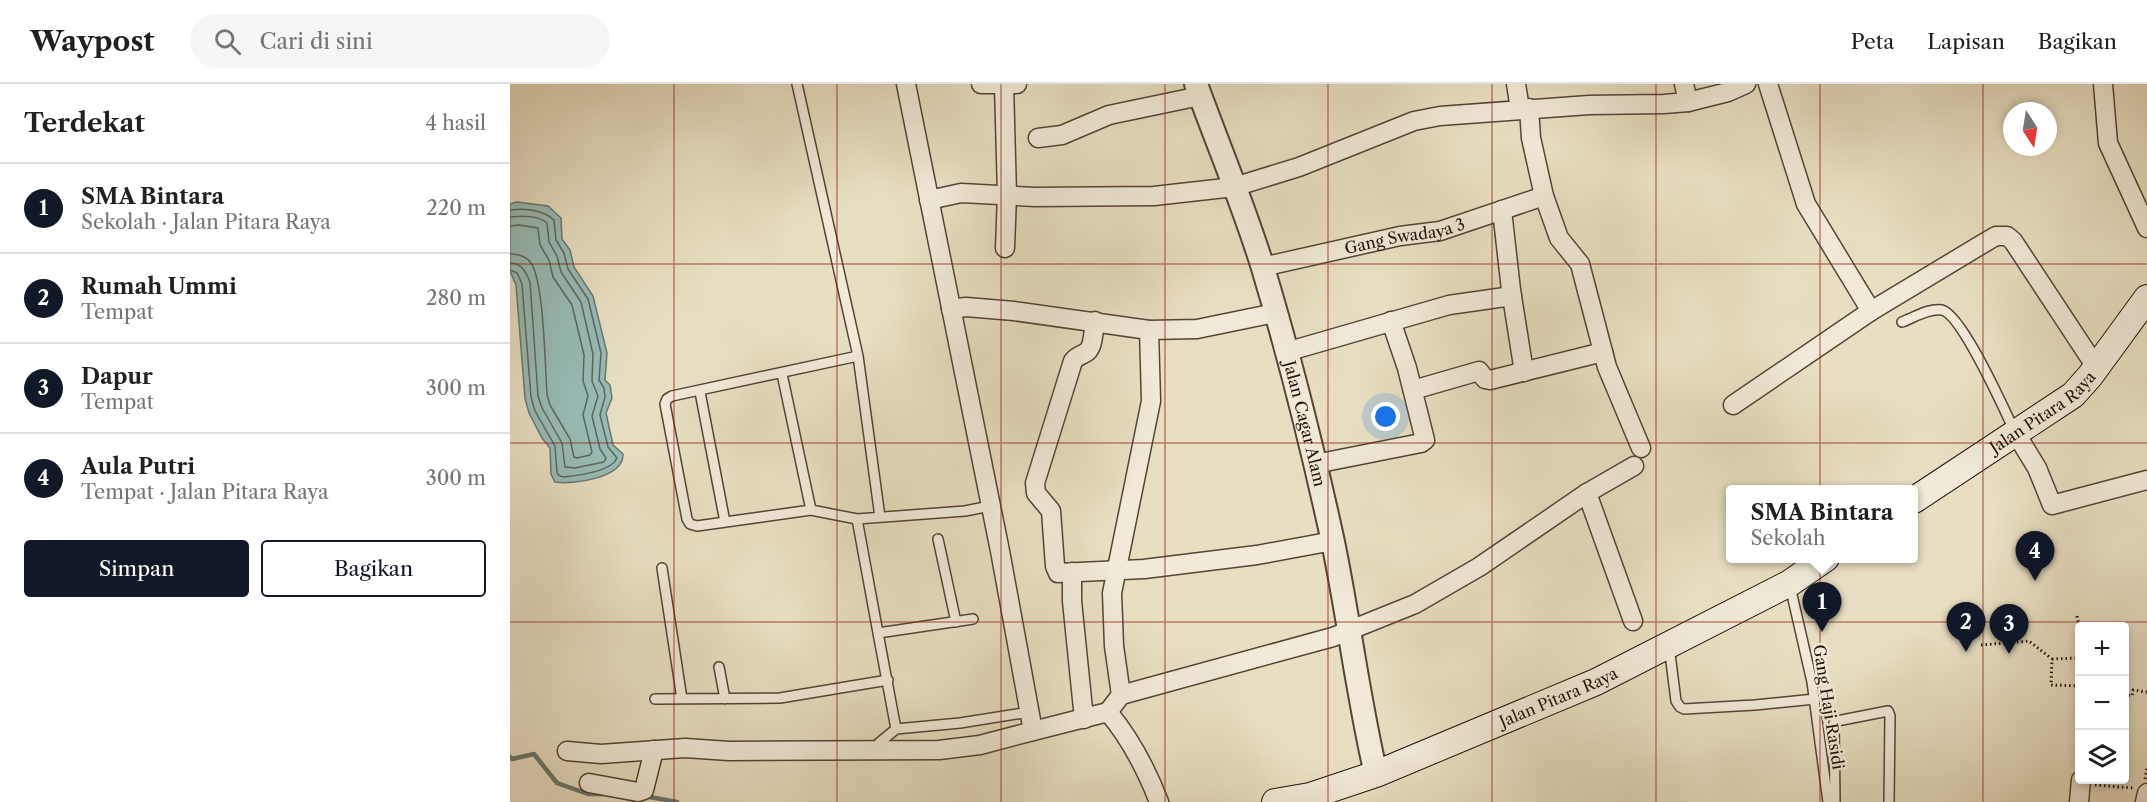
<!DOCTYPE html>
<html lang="id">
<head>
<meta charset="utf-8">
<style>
	body { margin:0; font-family:"Libre Caslon Text",serif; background:#f6f6f6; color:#202124 }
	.controls { position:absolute; right:18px; bottom:18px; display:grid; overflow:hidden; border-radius:6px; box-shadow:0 3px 9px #0003 }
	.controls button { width:54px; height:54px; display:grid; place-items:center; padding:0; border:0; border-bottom:2px solid #e0e0e0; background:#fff; color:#202124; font:30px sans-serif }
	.compass { position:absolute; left:1493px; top:18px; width:54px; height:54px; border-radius:50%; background:#fff; box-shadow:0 3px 9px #0003; rotate:168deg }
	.you { position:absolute; left:876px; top:333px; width:21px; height:21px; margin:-15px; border:4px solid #fff; border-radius:50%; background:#1a73e8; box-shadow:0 0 0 9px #1a73e833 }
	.badge { display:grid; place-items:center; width:39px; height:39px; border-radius:50%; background:#111827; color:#fff; font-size:20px; font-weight:700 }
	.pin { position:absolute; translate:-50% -50px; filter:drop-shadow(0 2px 3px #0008) }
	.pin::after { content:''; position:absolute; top:32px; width:21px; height:18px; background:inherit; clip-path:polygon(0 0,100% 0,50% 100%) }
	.popup { position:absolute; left:1216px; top:401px; width:192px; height:78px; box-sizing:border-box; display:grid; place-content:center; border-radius:6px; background:#fff; filter:drop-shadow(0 2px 4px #0005); font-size:20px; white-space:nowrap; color:#757577 }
	.popup b { font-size:22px; color:#202124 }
	.popup::after { content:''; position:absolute; left:50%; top:100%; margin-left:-12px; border:12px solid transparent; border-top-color:#fff }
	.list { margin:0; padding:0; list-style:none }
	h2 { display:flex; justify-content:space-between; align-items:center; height:78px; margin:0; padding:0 24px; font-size:26px }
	h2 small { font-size:20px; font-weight:400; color:#757577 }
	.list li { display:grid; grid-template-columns:39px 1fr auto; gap:18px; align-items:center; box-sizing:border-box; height:90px; padding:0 24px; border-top:2px solid #e0e0e0 }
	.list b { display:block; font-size:22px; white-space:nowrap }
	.list p { margin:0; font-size:20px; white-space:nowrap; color:#757577 }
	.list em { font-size:20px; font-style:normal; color:#757577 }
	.actions { display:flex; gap:12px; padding:18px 24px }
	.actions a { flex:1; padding:14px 0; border:2px solid #111827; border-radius:6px; text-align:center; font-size:21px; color:#111827 }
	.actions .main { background:#111827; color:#fff }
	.icon { flex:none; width:33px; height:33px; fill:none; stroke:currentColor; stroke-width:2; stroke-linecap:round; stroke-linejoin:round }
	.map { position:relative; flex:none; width:1637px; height:718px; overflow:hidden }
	header { display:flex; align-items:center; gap:36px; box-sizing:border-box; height:84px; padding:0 30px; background:#fff; border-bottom:2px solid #e0e0e0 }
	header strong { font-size:28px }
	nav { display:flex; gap:33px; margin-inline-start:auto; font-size:21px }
	.search { width:420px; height:54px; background:#f6f6f6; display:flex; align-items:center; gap:15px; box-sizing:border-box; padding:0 21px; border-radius:33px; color:#757577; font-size:22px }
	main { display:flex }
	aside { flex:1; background:#fff }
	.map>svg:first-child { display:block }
	.water { fill:#97bcb6; stroke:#697870; stroke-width:1.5 }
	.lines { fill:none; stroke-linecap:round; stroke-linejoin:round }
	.shore { stroke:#5d675e; stroke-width:1.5 }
	.stream { stroke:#697870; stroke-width:4.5 }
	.service-casing { stroke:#544535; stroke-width:12 }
	.minor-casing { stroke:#544535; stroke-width:21 }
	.tertiary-casing { stroke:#544535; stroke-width:26 }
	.secondary-casing { stroke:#231206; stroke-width:28 }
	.path { stroke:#231206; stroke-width:3; stroke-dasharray:1.5 3; stroke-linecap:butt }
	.service { stroke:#f0ead7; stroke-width:9 }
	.minor { stroke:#f0ead7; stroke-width:18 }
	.tertiary { stroke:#f0ead7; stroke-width:22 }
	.secondary { stroke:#f0ead7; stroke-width:26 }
	.grid { fill:none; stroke:#8f2418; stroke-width:1.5; stroke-opacity:0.55 }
	.labels { text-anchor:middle; stroke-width:5; stroke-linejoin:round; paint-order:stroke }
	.street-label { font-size:16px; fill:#231206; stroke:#f0ead7 }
</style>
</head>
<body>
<header>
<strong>Waypost</strong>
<div class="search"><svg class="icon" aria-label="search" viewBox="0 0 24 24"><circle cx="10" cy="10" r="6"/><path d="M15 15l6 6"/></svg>Cari di sini</div>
<nav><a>Peta</a><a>Lapisan</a><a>Bagikan</a></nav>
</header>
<main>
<aside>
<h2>Terdekat<small>4 hasil</small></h2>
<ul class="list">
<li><span class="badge">1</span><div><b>SMA Bintara</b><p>Sekolah · Jalan Pitara Raya</p></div><em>220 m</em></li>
<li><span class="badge">2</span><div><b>Rumah Ummi</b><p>Tempat</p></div><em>280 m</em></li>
<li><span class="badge">3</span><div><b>Dapur</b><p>Tempat</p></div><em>300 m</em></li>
<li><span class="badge">4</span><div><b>Aula Putri</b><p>Tempat · Jalan Pitara Raya</p></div><em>300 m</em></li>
</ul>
<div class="actions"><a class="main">Simpan</a><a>Bagikan</a></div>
</aside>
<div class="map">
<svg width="1637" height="718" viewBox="0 0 1637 718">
	<rect width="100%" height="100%" fill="#e8dfc2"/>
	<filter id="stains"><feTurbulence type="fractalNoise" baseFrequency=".00333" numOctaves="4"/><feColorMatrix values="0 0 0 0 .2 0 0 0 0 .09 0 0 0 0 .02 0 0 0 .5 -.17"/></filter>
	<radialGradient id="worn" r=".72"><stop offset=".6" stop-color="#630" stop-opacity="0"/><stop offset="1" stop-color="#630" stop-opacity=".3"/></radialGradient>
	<path class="water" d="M 7,118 L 38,122 L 51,134 L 52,155 L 60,166 L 64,183 L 83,212 L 97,269 L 95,296 L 100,301 L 102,314 L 96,329 L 103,361 L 113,370 C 114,394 63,401 45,398 L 41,390 L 40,364 L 32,354 L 19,329 L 15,314 L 6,201 L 0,187 L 0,120 Z"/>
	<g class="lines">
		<path class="shore" d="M 0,126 C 16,124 32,125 44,136 L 46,156 L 54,169 L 58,185 L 78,215 L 91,269 L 89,296 L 94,304 L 95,313 L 90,331 L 98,363 L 107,374 C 101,388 69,391 54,393 L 50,392 L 47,389 L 45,362 L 25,327 L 21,313 L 12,200 L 7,189 L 0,186
			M 0,133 C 12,132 28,131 37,139 L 39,158 L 47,172 L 51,188 L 71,218 L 83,270 L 82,297 L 88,312 L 82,332 L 90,365 L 96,374 L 94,378 L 65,384 L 55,383 L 52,359 L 32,324 L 28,312 L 20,198 C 16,188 12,179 0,179
			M 0,142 L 9,141 L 28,144 L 30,161 L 39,176 L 43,193 L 62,221 L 74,271 L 73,297 L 78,312 L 73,331 L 82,368 L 80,371 L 67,374 L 64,373 L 60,355 L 40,321 L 37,310 C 35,283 34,197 21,179 C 16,172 8,170 0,170"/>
		<path class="stream" d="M 0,673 L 2,675 L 24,670 L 47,699 L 78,710 L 93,710
			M 134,712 L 167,718"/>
		<g class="service-casing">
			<path id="service" d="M 287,0 L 348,272 L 370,433
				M 1392,238 C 1405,233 1419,224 1432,226 C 1452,231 1494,325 1504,346
				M 272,290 L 301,426 L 347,435 L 455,427 L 480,422
				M 190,308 L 215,438
				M 301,426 L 187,442 L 180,440 L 177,435 L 155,320 L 157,315 L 162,312 L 348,272
				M 347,435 L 368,549 L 463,535
				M 428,455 L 446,538
				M 152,484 L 172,615
				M 1280,502 L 1302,598 L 1318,718
				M 368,549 L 386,645 L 450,639 L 519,628
				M 1159,562 L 1166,617 L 1170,623 L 1174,625 L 1245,621 L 1305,615
				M 209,583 L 215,615
				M 145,615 L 270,614 L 378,596
				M 369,659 L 386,645
				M 1325,718 L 1324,639 L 1327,637 L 1378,627 L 1380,632 L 1379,718"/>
		</g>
		<g class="minor-casing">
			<g id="minor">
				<path d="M 396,0 L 490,467 L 523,647 L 598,628 C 620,654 637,687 649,718"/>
				<path d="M 471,0 L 507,0"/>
				<path d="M 1006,0 L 1010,25"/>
				<path d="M 1174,0 L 1178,18"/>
				<path d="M 1593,0 L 1598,59 L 1637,144"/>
				<path d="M 494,1 L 497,111 L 495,164"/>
				<path d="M 1019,24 L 1021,54 L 1034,112 L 1049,154 L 1070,180 L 1097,283 L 1131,364"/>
				<path d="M 528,54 L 552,51 L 599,31 L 690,12"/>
				<path d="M 419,116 L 451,109 L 525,113 L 644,112 L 724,103 L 789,83 L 904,37 L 930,32 L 1079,21 L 1154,20 L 1178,18 L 1218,8 L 1236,0"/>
				<path d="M 992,126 L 1001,206 L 1014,288"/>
				<path id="s1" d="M 752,183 L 890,152 L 930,147 L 1034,112"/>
				<path d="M 441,225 L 456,223 L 504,227 L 639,246 L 687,245 L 765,229"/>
				<path d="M 1361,227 L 1474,159 L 1486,152 L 1497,152 L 1503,157 L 1586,283"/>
				<path d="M 585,237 C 583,247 584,265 575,269 C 570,272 567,272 563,277 L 525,399 L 526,409 L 541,427 L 545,482 L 548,489 L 634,485 L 747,471 L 823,457"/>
				<path d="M 776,268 L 939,221 L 1002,212"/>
				<path d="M 903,306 L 969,287 L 975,295 L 980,296 L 1093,268"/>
				<path d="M 1223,321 L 1361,227 L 1296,120 L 1258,0"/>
				<path d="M 1505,348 L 1527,384 L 1542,421 L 1637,396"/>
				<path d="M 805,380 L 911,359 L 915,356 L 897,284 L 881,237"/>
				<path d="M 1077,409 L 1123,537"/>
				<path d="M 562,488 L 562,517 L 574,635"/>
				<path d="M 611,611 L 604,562 L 602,509 L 641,317 L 639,246"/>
				<path d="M 598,628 L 611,611 L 823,553 L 905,520 L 969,483 L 1077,409 L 1124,382"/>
				<path d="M 57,667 L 91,670 L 175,664 L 219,667 L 429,666 L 470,661 L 523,647"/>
				<path d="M 79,699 L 128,708 L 134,706 L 144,666"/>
				<path d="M 1569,718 L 1571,696"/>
				<path d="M 1635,718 L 1637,709"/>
			</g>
		</g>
		<g class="tertiary-casing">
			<g id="tertiary">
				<path id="s2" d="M 686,0 C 708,61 734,122 753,184 C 780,274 803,366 823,458 C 839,535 848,614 866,690"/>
			</g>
		</g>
		<g class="secondary-casing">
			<g id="secondary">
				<path id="s3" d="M 1404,416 L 1563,311 L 1580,292 L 1637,214"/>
				<path id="s4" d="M 765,718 L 800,712 L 866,690 L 1086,598 L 1280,499 L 1316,474"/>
			</g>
		</g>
		<path class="path" d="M 1567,532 L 1570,547
			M 1471,561 L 1519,557 L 1542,575 L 1541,601 L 1570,602
			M 1542,575 L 1570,574
			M 1614,611 L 1622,612 L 1623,606 L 1637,608
			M 1635,695 L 1637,683
			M 1585,701 L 1623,704"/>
		<use href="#service" class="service"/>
		<use href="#minor" class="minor"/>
		<use href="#tertiary" class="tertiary"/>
		<use href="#secondary" class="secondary"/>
	</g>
	<path class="grid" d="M 164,0 L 164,718M 327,0 L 327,718M 491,0 L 491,718M 655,0 L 655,718M 818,0 L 818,718M 982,0 L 982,718M 1146,0 L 1146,718M 1310,0 L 1310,718M 1473,0 L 1473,718M 0,180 L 1637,180M 0,359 L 1637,359M 0,538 L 1637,538"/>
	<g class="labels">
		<g class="street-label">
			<text dy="6" stroke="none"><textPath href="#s1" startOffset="146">Gang Swadaya 3</textPath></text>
			<text dy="6" stroke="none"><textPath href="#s3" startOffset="156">Jalan Pitara Raya</textPath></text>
			<text dy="6" stroke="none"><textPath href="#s2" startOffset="357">Jalan Cagar Alam</textPath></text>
			<text dy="6" stroke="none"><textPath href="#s4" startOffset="303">Jalan Pitara Raya</textPath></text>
			<text transform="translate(1319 623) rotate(81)" y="6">Gang Haji Rasidi</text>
		</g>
	</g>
	<rect width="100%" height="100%" filter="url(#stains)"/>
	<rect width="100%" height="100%" fill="url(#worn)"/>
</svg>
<div class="controls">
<button>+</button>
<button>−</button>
<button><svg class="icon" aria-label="layers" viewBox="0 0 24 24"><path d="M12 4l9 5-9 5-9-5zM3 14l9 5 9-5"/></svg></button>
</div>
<svg class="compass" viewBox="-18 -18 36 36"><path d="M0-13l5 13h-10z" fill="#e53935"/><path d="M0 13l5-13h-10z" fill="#757577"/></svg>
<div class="you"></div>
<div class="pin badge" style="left:1312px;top:548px">1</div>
<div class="popup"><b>SMA Bintara</b>Sekolah</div>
<div class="pin badge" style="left:1456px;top:568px">2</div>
<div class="pin badge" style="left:1499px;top:570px">3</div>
<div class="pin badge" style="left:1525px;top:497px">4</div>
</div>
</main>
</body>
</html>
